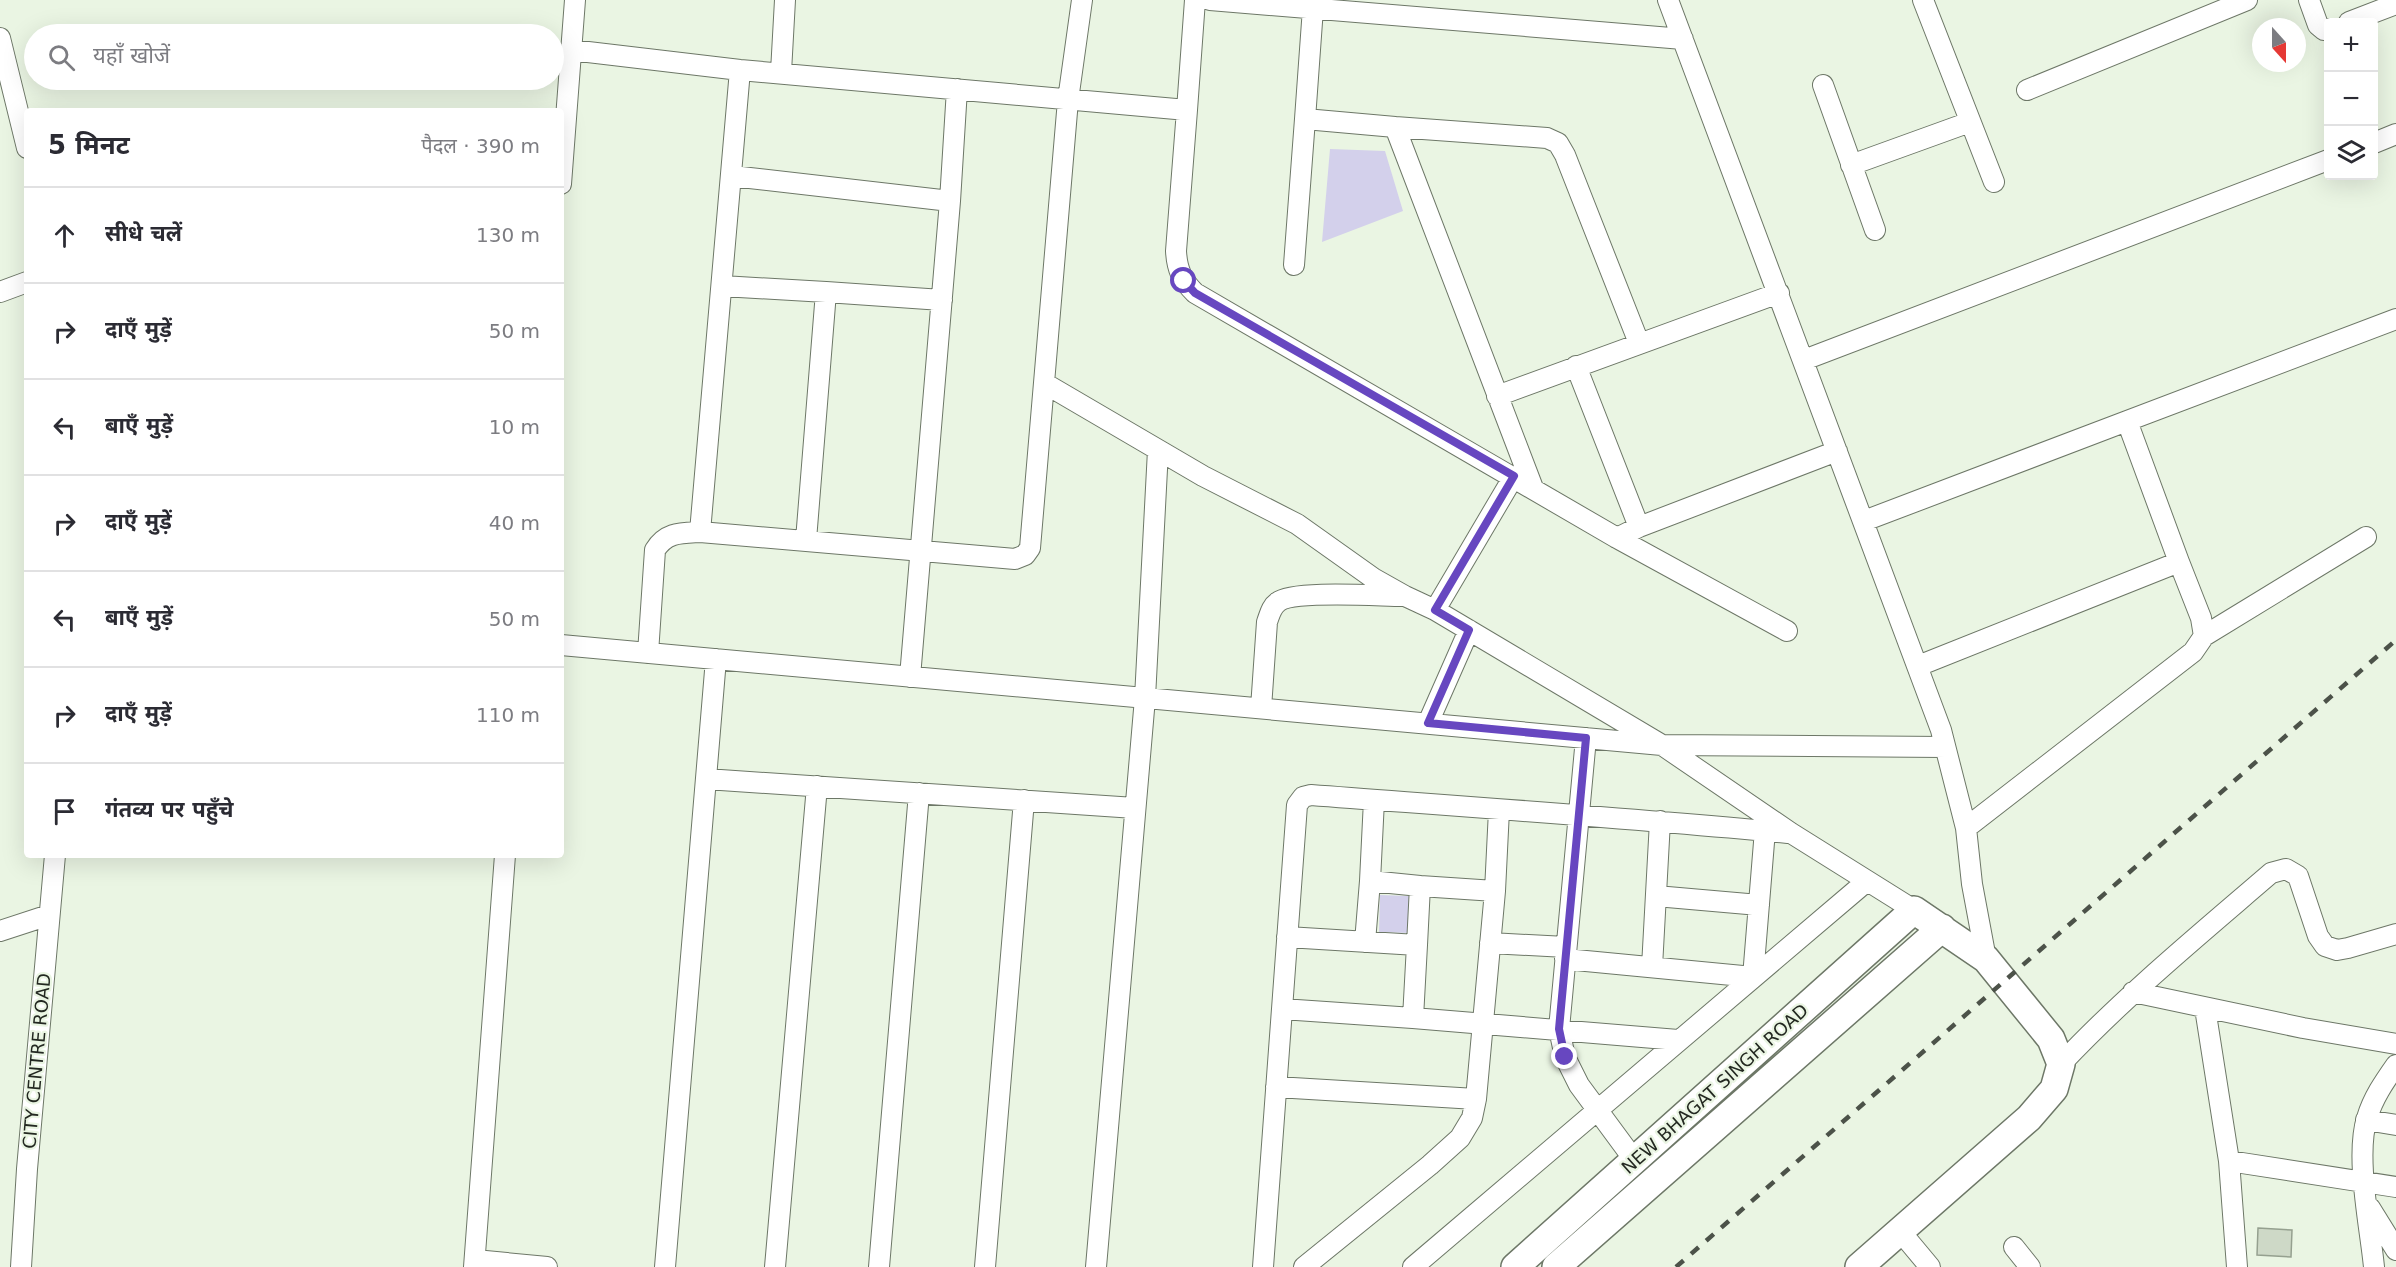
<!DOCTYPE html>
<html lang="hi">
<head>
<meta charset="utf-8">
<style>
	body { margin:0; font-family:"DejaVu Sans","Noto Sans Devanagari",sans-serif; background:#f7f7f7; color:#2b2b33 }
	.controls { position:absolute; right:18px; top:18px; display:grid; overflow:hidden; border-radius:6px; box-shadow:0 6px 24px #0002 }
	.controls button { width:54px; height:54px; display:grid; place-items:center; padding:0; border:0; border-bottom:2px solid #e1e1e2; background:#fff; color:#2b2b33; font:30px sans-serif }
	.compass { position:absolute; left:2252px; top:18px; width:54px; height:54px; border-radius:50%; background:#fff; box-shadow:0 6px 24px #0002; rotate:159deg }
	.stop { position:absolute; width:18px; height:18px; margin:-14px; border:4px solid #6747c0; border-radius:50%; background:#fff }
	.stop.end { background:#6747c0; border-color:#fff; box-shadow:0 2px 6px #0008 }
	.list { margin:0; padding:0; list-style:none }
	h2 { display:flex; justify-content:space-between; align-items:center; height:78px; margin:0; padding:0 24px; font-size:26px }
	h2 small { font-size:20px; font-weight:400; color:#7c7c81 }
	.list li { display:grid; grid-template-columns:39px 1fr auto; gap:18px; align-items:center; box-sizing:border-box; height:96px; padding:0 24px; border-top:2px solid #e1e1e2 }
	.list b { display:block; font-size:22px; white-space:nowrap }
	.list em { font-size:20px; font-style:normal; color:#7c7c81 }
	.icon { flex:none; width:33px; height:33px; fill:none; stroke:currentColor; stroke-width:2; stroke-linecap:round; stroke-linejoin:round }
	.map { position:relative; flex:none; width:2396px; height:1267px; overflow:hidden }
	.search { position:absolute; background:#fff; box-shadow:0 6px 24px #0002; left:24px; top:24px; width:540px; height:66px; display:flex; align-items:center; gap:15px; box-sizing:border-box; padding:0 21px; border-radius:33px; color:#7c7c81; font-size:22px }
	.panel { position:absolute; background:#fff; box-shadow:0 6px 24px #0002; left:24px; top:108px; width:540px; height:750px; border-radius:6px }
	.map>svg:first-child { display:block }
	.green { fill:#d3d0eb }
	.building { fill:#ced9c7; stroke:#95a08f; stroke-width:1.5 }
	.lines { fill:none; stroke-linecap:round; stroke-linejoin:round }
	.street-casing { stroke:#6d7767; stroke-width:22 }
	.secondary-casing { stroke:#6d7767; stroke-width:30 }
	.street { stroke:#fff; stroke-width:20 }
	.secondary { stroke:#fff; stroke-width:27 }
	.rail { stroke:#4c5249; stroke-width:4.5; stroke-dasharray:10 10; stroke-linecap:butt }
	.route { stroke:#6747c0; stroke-width:8 }
	.labels { text-anchor:middle; stroke-width:4.5; stroke-linejoin:round; paint-order:stroke }
	.street-label { font-size:18px; fill:#232821; stroke:#eaf5e3 }
</style>
</head>
<body>
<div class="map">
<svg width="2396" height="1267" viewBox="0 0 2396 1267">
	<rect width="100%" height="100%" fill="#eaf5e3"/>
	<path class="green" d="M 1330,149 L 1385,151 L 1403,211 L 1322,242 Z
		M 1380,895 L 1409,896 L 1408,933 L 1379,932 Z"/>
	<path class="building" d="M 2258,1228 L 2292,1230 L 2291,1257 L 2257,1255 Z"/>
	<g class="lines">
		<g class="street-casing">
			<path id="street" d="M 1210,0 L 1683,39
				M 1668,0 L 1941,730 L 1966,828 L 1972,884 L 1986,959
				M 1923,0 L 1994,182
				M 2309,0 L 2318,25 L 2324,30 L 2328,29
				M 2349,22 L 2396,4
				M 0,38 L 27,148
				M 571,50 L 740,70 L 1187,110 L 1195,0
				M 781,72 L 785,0
				M 1823,85 L 1875,230
				M 2027,90 L 2247,0
				M 1187,110 L 1176,251 C 1177,270 1182,280 1195,293 L 1617,538 L 1787,631
				M 1305,119 L 1313,8
				M 2374,143 L 2396,134
				M 1851,165 L 1970,122
				M 732,176 L 950,201
				M 561,184 L 575,0
				M 1294,265 L 1305,119 L 1395,127
				M 722,286 L 826,292 L 806,540
				M 0,292 L 27,282
				M 826,292 L 942,300
				M 1804,360 L 2328,160
				M 1576,366 L 1639,527
				M 1044,383 L 1203,476 L 1297,524 L 1373,578 L 1405,596 L 1435,610
				M 1497,396 L 1779,293
				M 2127,421 L 2396,319
				M 1514,476 L 1435,610 L 1662,745 L 1945,747
				M 1533,488 L 1395,127 L 1547,138 L 1558,143 L 1565,155 L 1639,343
				M 1864,521 L 2127,421 L 2179,562
				M 700,532 L 1015,559 L 1025,555 L 1030,548 L 1068,100 L 1082,0
				M 1617,538 L 1639,527 L 1837,451
				M 2204,636 L 2366,537
				M 561,645 L 1662,745 L 1791,833 L 1914,910
				M 648,653 L 655,550 C 666,532 681,533 700,532 L 740,70
				M 1918,666 L 2179,562 L 2201,618 L 2204,636 L 2193,652 L 1966,828
				M 910,677 L 950,201 L 957,89
				M 1261,708 L 1267,622 C 1270,614 1271,607 1278,602 C 1293,590 1379,596 1402,596
				M 1428,723 L 1469,630
				M 1586,738 L 1559,1029 L 1565,1057 L 1579,1085 L 1635,1161
				M 706,779 L 1135,808
				M 1370,881 L 1374,800
				M 1656,896 L 1759,905
				M 0,931 L 49,915
				M 1287,937 L 1417,945 L 1413,1018
				M 1365,942 L 1370,881 L 1420,886
				M 1490,943 L 1566,947
				M 1417,945 L 1420,886 L 1495,891
				M 1565,959 L 1753,977 L 1765,830
				M 1652,967 L 1660,821
				M 2133,992 L 2303,1028 L 2396,1044
				M 2205,1008 L 2229,1161 L 2237,1267
				M 1678,1040 L 1413,1018 L 1282,1009 L 1297,805 L 1303,797 L 1311,795 C 1470,807 1629,818 1788,833
				M 2061,1064 C 2126,995 2199,935 2271,873 L 2286,869 L 2298,876 L 2318,936 L 2325,946 L 2337,950 L 2348,948 L 2396,934
				M 1276,1087 L 1476,1099
				M 2366,1120 L 2396,1125
				M 2229,1161 L 2396,1187
				M 2370,1208 L 2396,1250
				M 1900,1231 L 1930,1267
				M 2014,1247 L 2030,1267
				M 475,1260 L 547,1267
				M 21,1267 L 27,1169 L 55,855
				M 474,1267 L 505,855
				M 665,1267 L 716,659
				M 775,1267 L 817,786
				M 879,1267 L 919,793
				M 985,1267 L 1024,800
				M 1096,1267 L 1145,698 L 1158,450
				M 1263,1267 L 1282,1009
				M 1304,1267 L 1430,1165 L 1460,1138 L 1472,1118 L 1476,1099 L 1495,891 L 1499,810
				M 1413,1267 L 1867,881
				M 2374,1267 C 2370,1226 2355,1156 2367,1118 C 2373,1098 2384,1082 2396,1065"/>
		</g>
		<g class="secondary-casing">
			<path id="secondary" d="M 1515,1267 L 1914,910 L 1986,959 L 2051,1039 L 2061,1064 L 2054,1089 L 2029,1118 L 1859,1267
				M 1556,1267 L 1942,928"/>
		</g>
		<use href="#street" class="street"/>
		<use href="#secondary" class="secondary"/>
		<path class="rail" d="M 1676,1267 L 2396,640"/>
	</g>
	<g class="lines">
		<path class="route" d="M 1184,281 L 1195,293 L 1514,476 L 1435,610 L 1469,630 L 1428,723 L 1586,738 L 1559,1029 L 1565,1057"/>
	</g>
	<g class="labels">
		<g class="street-label">
			<text transform="translate(37 1061) rotate(-85)" y="6">CITY CENTRE ROAD</text>
			<text transform="translate(1715 1089) rotate(-42)" y="6">NEW BHAGAT SINGH ROAD</text>
		</g>
	</g>
</svg>
<div class="controls">
<button>+</button>
<button>−</button>
<button><svg class="icon" aria-label="layers" viewBox="0 0 24 24"><path d="M12 4l9 5-9 5-9-5zM3 14l9 5 9-5"/></svg></button>
</div>
<svg class="compass" viewBox="-18 -18 36 36"><path d="M0-13l5 13h-10z" fill="#e53935"/><path d="M0 13l5-13h-10z" fill="#7c7c81"/></svg>
<div class="stop" style="left:1184px;top:281px"></div>
<div class="stop end" style="left:1565px;top:1057px"></div>
<div class="search"><svg class="icon" aria-label="search" viewBox="0 0 24 24"><circle cx="10" cy="10" r="6"/><path d="M15 15l6 6"/></svg>यहाँ खोजें</div>
<section class="panel">
<h2>5 मिनट<small>पैदल · 390 m</small></h2>
<ul class="list">
<li><svg class="icon" aria-label="ahead" viewBox="0 0 24 24"><path d="M12 20V5M6 11l6-6 6 6"/></svg><div><b>सीधे चलें</b></div><em>130 m</em></li>
<li><svg class="icon" aria-label="right" viewBox="0 0 24 24"><path d="M7 20v-9h11M14 6l5 5-5 5"/></svg><div><b>दाएँ मुड़ें</b></div><em>50 m</em></li>
<li><svg class="icon" aria-label="left" viewBox="0 0 24 24"><path d="M17 20v-9H6M10 6l-5 5 5 5"/></svg><div><b>बाएँ मुड़ें</b></div><em>10 m</em></li>
<li><svg class="icon" aria-label="right" viewBox="0 0 24 24"><path d="M7 20v-9h11M14 6l5 5-5 5"/></svg><div><b>दाएँ मुड़ें</b></div><em>40 m</em></li>
<li><svg class="icon" aria-label="left" viewBox="0 0 24 24"><path d="M17 20v-9H6M10 6l-5 5 5 5"/></svg><div><b>बाएँ मुड़ें</b></div><em>50 m</em></li>
<li><svg class="icon" aria-label="right" viewBox="0 0 24 24"><path d="M7 20v-9h11M14 6l5 5-5 5"/></svg><div><b>दाएँ मुड़ें</b></div><em>110 m</em></li>
<li><svg class="icon" aria-label="arrive" viewBox="0 0 24 24"><path d="M6 21V4h12l-3 4 3 4H6"/></svg><div><b>गंतव्य पर पहुँचे</b></div></li>
</ul>
</section>
</div>
</body>
</html>
